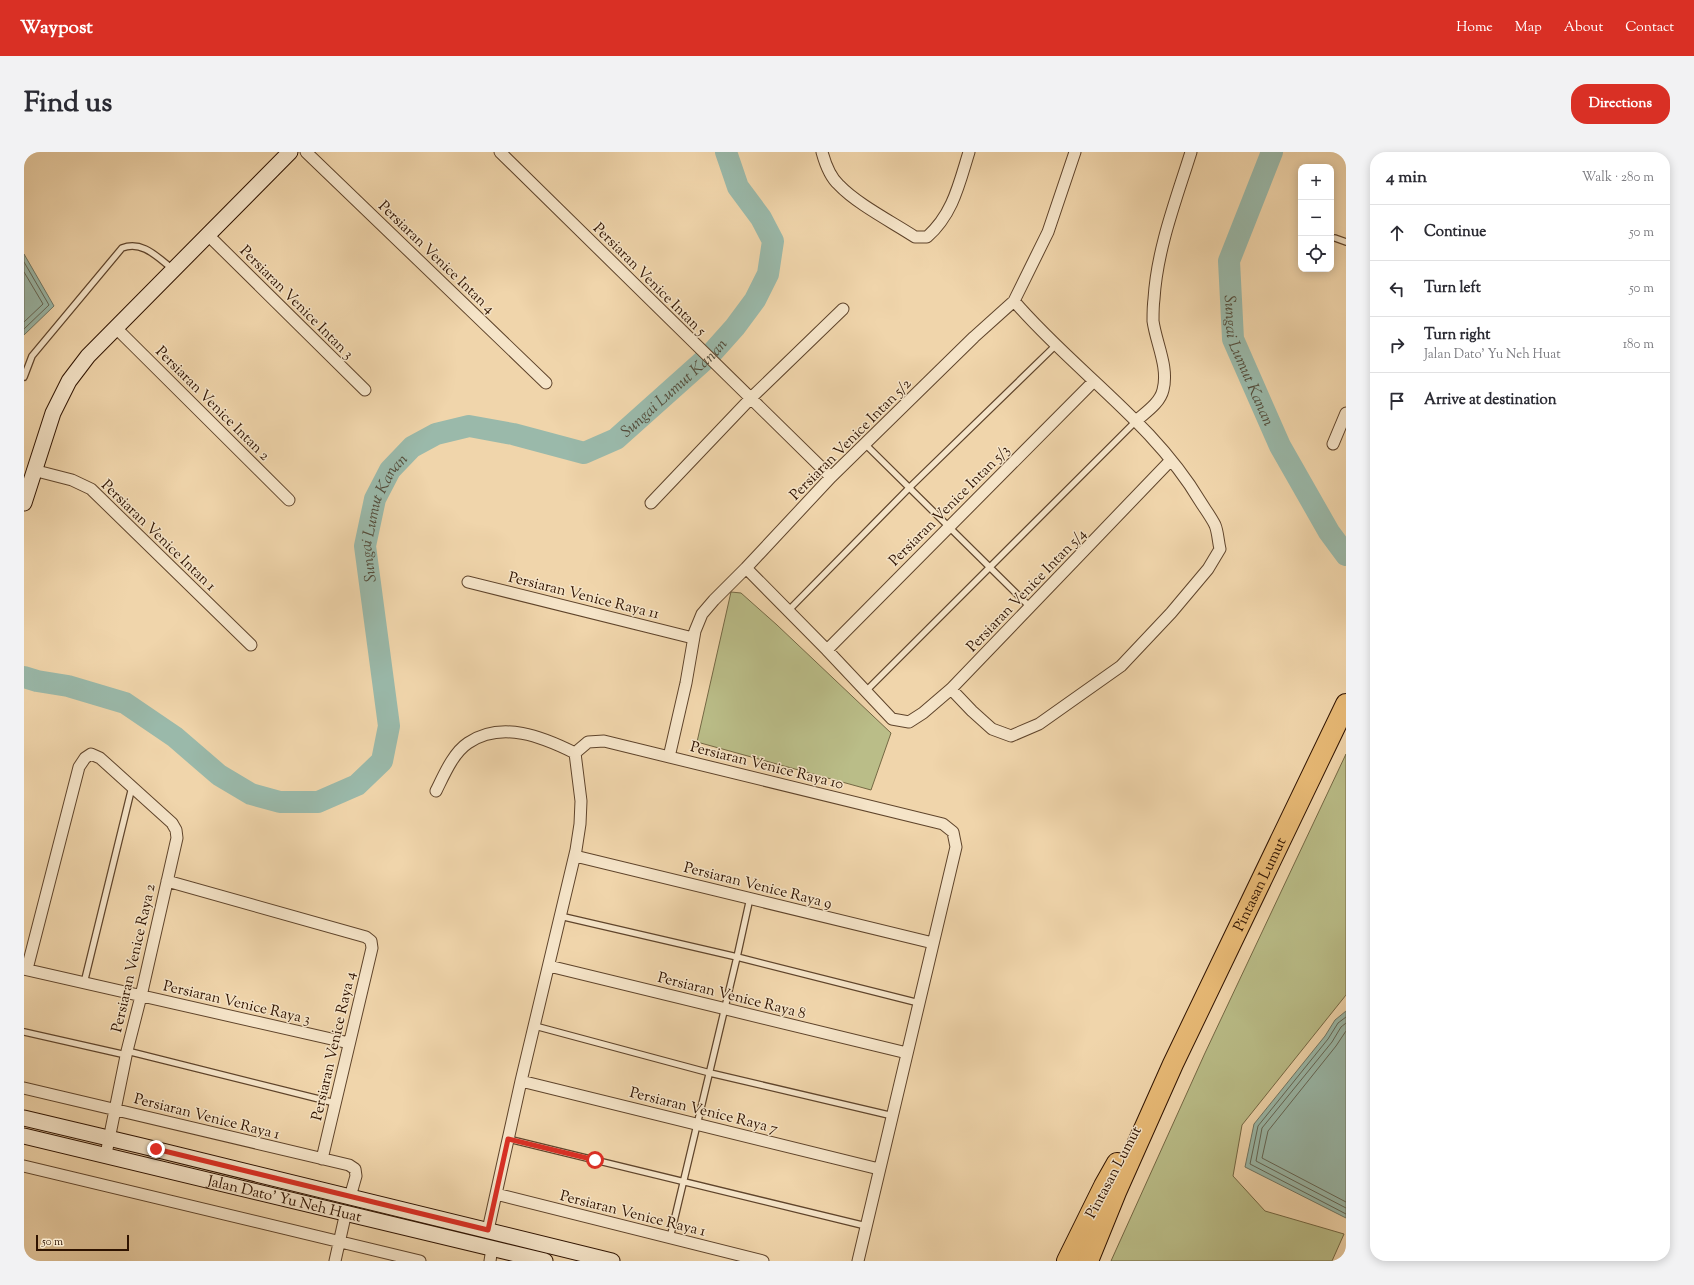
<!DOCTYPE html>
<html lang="en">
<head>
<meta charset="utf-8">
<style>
	body { margin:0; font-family:"Sorts Mill Goudy",serif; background:#f2f2f3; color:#2b2b33 }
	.controls { position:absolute; right:12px; top:12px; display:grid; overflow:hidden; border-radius:8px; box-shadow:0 2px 10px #0003 }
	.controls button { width:36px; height:36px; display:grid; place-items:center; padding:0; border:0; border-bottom:1px solid #e1e1e2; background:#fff; color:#2b2b33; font:20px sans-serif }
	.scale { position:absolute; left:12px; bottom:10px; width:93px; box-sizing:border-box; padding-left:4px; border:2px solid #2f1300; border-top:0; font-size:11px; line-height:14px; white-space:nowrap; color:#2f1300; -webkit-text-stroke:3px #f5e4c8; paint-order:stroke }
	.stop { position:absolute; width:12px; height:12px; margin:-9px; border:3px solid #d93025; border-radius:50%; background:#fff }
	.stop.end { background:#d93025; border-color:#fff; box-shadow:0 1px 4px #0008 }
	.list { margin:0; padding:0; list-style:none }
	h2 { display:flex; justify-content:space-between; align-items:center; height:52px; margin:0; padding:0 16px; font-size:17px }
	h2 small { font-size:13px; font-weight:400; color:#7c7c81 }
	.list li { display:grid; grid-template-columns:26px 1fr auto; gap:12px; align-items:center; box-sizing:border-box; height:56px; padding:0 16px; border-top:1px solid #e1e1e2 }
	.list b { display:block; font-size:15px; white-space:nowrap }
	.list p { margin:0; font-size:13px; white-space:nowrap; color:#7c7c81 }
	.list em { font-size:13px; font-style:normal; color:#7c7c81 }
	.icon { flex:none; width:22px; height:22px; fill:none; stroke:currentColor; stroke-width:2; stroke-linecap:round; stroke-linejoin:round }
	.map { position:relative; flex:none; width:1322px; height:1109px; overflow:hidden; border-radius:16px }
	header { display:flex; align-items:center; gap:24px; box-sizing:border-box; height:56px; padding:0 20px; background:#d93025; color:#fff }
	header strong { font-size:19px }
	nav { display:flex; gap:22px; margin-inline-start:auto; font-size:14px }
	.intro { display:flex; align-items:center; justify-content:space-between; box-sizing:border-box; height:96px; padding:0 24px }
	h1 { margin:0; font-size:28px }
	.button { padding:10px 18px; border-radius:16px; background:#d93025; color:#fff; font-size:14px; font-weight:700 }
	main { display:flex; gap:24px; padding:0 24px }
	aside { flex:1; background:#fff; border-radius:16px; box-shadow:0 2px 10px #0003 }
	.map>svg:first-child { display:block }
	.green { fill:#babd88; stroke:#746844 }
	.water { fill:#9ab9aa; stroke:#6f7766 }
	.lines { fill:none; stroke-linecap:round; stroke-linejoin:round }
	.shore { stroke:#646655; stroke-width:1 }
	.river { stroke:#9ab9aa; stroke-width:22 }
	.lane-casing { stroke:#5f442b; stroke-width:8 }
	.street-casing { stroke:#5f442b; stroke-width:13 }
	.secondary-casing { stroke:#2f1300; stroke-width:17 }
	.highway-casing { stroke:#2f1300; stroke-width:22 }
	.lane { stroke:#f5e4c8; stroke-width:5.5 }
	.street { stroke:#f5e4c8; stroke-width:11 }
	.secondary { stroke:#f5e4c8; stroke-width:15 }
	.highway { stroke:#e8ba76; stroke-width:20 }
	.route { stroke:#d93025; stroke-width:5 }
	.labels { text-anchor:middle; stroke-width:3; stroke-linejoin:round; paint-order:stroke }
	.street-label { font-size:15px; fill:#2f1300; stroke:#f5e4c8 }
	.water-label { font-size:16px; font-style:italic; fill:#544d3c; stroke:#f5e4c8 }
</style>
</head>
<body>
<header>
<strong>Waypost</strong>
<nav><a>Home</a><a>Map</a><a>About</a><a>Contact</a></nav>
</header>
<div class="intro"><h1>Find us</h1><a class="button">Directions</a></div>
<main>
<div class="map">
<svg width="1322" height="1109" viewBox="0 0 1322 1109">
	<rect width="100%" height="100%" fill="#f0d5ab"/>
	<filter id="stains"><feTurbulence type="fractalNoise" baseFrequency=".005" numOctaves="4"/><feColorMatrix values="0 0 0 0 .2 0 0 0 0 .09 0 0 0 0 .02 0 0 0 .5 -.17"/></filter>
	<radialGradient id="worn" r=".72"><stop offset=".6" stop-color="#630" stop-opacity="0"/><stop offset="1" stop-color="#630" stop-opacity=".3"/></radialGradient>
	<path class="green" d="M 707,440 L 717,441 L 753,473 L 867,581 L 847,638 L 673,590 Z
		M 1322,602 L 1322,843 L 1218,973 L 1209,1024 L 1241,1059 L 1320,1082 L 1308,1109 L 1087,1109 L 1181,901 Z"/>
	<path class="water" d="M 0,102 L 30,154 L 0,183 Z
		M 1322,859 L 1322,1066 L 1221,1015 L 1230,972 L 1301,884 L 1311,868 Z"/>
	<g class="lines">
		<path class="shore" d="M 0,110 L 25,153 L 0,177
			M 0,120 L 19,152 L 0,170
			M 1322,865 L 1314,871 L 1304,887 L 1234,974 L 1226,1012 L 1322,1062
			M 1322,871 L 1317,875 L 1308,890 L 1238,976 L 1232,1009 L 1322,1056
			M 1322,879 L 1312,894 L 1244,979 L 1238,1006 L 1322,1050"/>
		<g class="river">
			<path id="s1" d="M 1248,0 L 1205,109 L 1209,187 L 1256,294 L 1305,380 L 1322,403"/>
			<path id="s2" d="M 0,525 L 13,529 L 44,534 L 101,551 L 151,585 L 195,623 L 227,642 L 256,650 L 294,650 L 333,633 L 358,609 L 365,574 L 341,394 L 351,347 L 366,318 L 388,295 L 412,282 L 445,274 L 489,282 L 560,301 L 592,287 L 686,203 L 711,175 L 731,148 L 744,122 L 749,89 L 737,66 L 714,35 L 702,0"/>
		</g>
		<g class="lane-casing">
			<path id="lane" d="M 1311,86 L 1322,90
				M 0,225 L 8,204 L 98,96 C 119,88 134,106 150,118
				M 841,292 L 1006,455
				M 764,459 L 886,335 L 1031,194
				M 842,539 L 1112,269
				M 536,764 L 713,805 L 895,851
				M 60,831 L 108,635
				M 511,874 L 686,921 L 869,964
				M 0,880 L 102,903
				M 103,899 L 311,951
				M 484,987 L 842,1074
				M 646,1086 L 713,805 L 726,746"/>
		</g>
		<g class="street-casing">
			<path id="street" d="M 282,0 L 522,231
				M 476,0 L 807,325
				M 798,0 C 801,11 806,25 815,33 C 833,52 868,70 891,85 L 903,85 C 929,62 935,32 945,0
				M 184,83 L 341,238
				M 92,176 L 265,348
				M 1112,269 C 1122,260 1136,251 1139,238 C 1145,215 1132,191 1129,169 C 1129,162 1129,154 1130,147 C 1133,97 1152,48 1167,0
				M 1309,292 L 1322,261
				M 9,318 L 48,328 L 67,337 L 227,493
				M 627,351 L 727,246 L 819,157
				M 722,416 L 803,498 L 868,567 L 885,570 L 899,561 L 927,537 L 1147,308
				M 444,430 L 669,486
				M 803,498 L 1069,230
				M 927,537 L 948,559 L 968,577 L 987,584 L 1015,572 L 1097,514 L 1147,461 L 1184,417 L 1196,397 C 1194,389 1194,380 1191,373 C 1187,365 1181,357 1176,349 C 1129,270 1049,218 990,149
				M 551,601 L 564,590 L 580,589 L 919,672 L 929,680 L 932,695 L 834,1109
				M 645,605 L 662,531 L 671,479 L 678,462 L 690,448 L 722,416 L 807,325 L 950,185 L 990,149 L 1024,80 L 1051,0
				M 412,639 C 420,623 429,601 444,591 C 478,568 519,585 551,601
				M 551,704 L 909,791
				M 143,729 L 342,785 L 347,789 L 348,796 L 298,1007
				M 525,814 L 883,901
				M 0,817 L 325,891
				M 3,817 L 55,615 L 61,606 L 67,602 L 76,606 L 148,671 L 152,678 L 153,686 L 117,844 L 103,899 L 82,1002
				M 497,929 L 855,1017
				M 0,936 L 325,1013 L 331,1017 L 332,1024 L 326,1045
				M 0,1014 L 396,1109
				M 472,1042 L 739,1109
				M 464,1078 L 497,929 L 552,698 L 556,672 L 557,649 L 551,601
				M 311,1109 L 322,1060
				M 466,1109 L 468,1096"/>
		</g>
		<g class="secondary-casing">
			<g id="secondary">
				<path d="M 0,351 L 29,261 L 45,229 L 64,204 L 266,0"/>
				<path d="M 0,966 L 118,994 L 588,1109"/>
				<path id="s3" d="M 0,984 L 521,1109"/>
			</g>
		</g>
		<g class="highway-casing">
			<g id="highway">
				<path d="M 1043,1109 L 1080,1034 L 1093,1011"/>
				<path id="s4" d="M 1064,1109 L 1092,1040 L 1149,912 L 1322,552"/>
			</g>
		</g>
		<use href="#lane" class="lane"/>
		<use href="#street" class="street"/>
		<use href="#secondary" class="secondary"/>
		<use href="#highway" class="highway"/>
	</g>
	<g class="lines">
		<path class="route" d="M 132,997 L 464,1078 L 484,987 L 571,1008"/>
	</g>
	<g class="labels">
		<g class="street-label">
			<text transform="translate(413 105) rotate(44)" y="5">Persiaran Venice Intan 4</text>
			<text transform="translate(626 127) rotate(45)" y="5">Persiaran Venice Intan 5</text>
			<text transform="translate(273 150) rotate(45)" y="5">Persiaran Venice Intan 3</text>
			<text transform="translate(189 251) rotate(45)" y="5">Persiaran Venice Intan 2</text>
			<text transform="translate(826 287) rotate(-45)" y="5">Persiaran Venice Intan 5/2</text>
			<text transform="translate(925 353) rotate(-45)" y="5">Persiaran Venice Intan 5/3</text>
			<text transform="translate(135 383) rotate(44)" y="5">Persiaran Venice Intan 1</text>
			<text transform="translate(1002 438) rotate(-46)" y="5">Persiaran Venice Intan 5/4</text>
			<text transform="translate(560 443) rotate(14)" y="5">Persiaran Venice Raya 11</text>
			<text transform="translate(743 613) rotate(14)" y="5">Persiaran Venice Raya 10</text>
			<text dy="5" stroke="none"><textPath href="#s4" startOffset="414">Pintasan Lumut</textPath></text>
			<text transform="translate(734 733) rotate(14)" y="5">Persiaran Venice Raya 9</text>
			<text transform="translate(109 806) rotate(-77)" y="5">Persiaran Venice Raya 2</text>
			<text transform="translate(708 843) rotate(14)" y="5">Persiaran Venice Raya 8</text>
			<text transform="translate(213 850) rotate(13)" y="5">Persiaran Venice Raya 3</text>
			<text transform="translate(309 894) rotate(-77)" y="5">Persiaran Venice Raya 4</text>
			<text transform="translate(680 958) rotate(14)" y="5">Persiaran Venice Raya 7</text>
			<text transform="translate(183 964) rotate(14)" y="5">Persiaran Venice Raya 1</text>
			<text transform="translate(1089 1020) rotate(-62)" y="5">Pintasan Lumut</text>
			<text dy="5" stroke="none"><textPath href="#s3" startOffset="268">Jalan Dato' Yu Neh Huat</textPath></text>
			<text transform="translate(609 1061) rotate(14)" y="5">Persiaran Venice Raya 1</text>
		</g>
		<g class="water-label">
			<text dy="6" stroke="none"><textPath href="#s1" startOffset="220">Sungai Lumut Kanan</textPath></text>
			<text dy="6" stroke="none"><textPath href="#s2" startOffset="1027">Sungai Lumut Kanan</textPath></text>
			<text dy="6" stroke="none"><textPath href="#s2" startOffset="655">Sungai Lumut Kanan</textPath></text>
		</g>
	</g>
	<rect width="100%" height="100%" filter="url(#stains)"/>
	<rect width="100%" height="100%" fill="url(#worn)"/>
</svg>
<div class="controls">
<button>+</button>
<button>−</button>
<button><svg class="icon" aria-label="locate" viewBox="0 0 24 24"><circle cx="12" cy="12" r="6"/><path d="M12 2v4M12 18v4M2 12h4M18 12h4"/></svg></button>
</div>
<div class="scale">50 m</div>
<div class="stop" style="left:571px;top:1008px"></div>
<div class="stop end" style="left:132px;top:997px"></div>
</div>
<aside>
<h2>4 min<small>Walk · 280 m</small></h2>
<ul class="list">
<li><svg class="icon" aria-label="ahead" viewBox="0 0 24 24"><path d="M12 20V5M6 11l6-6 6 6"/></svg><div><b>Continue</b></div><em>50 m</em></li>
<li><svg class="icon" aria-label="left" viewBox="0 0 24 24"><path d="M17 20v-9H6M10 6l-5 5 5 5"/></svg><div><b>Turn left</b></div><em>50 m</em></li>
<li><svg class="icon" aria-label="right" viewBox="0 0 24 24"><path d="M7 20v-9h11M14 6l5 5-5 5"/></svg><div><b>Turn right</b><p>Jalan Dato' Yu Neh Huat</p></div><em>180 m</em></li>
<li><svg class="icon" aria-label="arrive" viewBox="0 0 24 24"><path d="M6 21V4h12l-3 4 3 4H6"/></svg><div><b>Arrive at destination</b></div></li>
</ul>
</aside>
</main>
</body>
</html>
